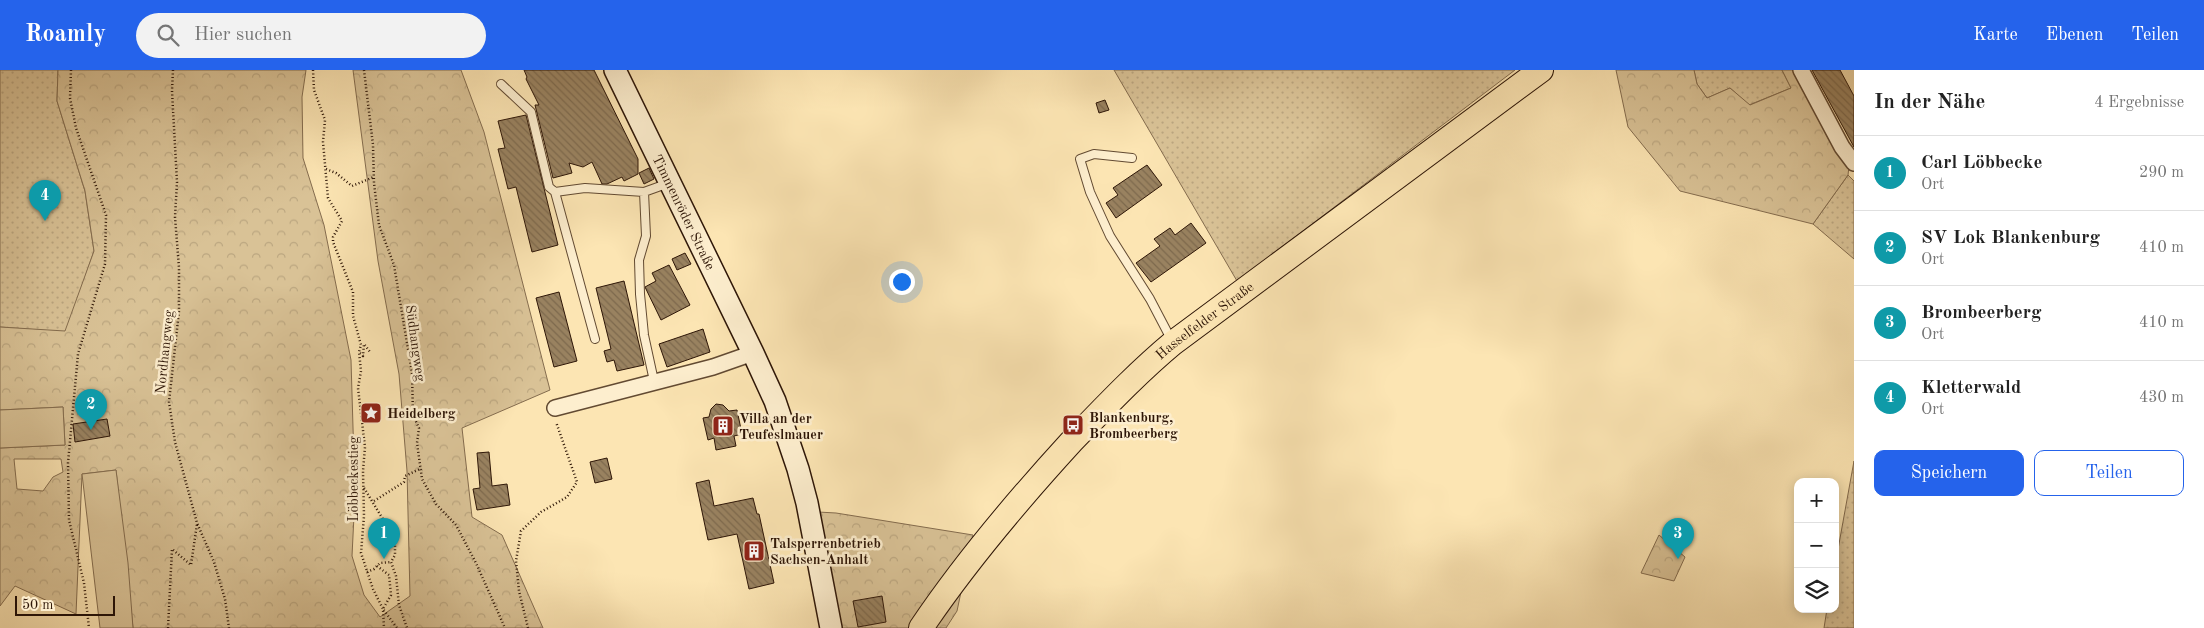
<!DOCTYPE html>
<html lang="de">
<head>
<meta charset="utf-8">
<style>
	body { margin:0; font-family:"Old Standard TT",serif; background:#f2f2f2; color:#222 }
	.controls { position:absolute; right:15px; bottom:15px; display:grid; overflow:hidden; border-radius:10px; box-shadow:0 2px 12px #0003 }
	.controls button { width:45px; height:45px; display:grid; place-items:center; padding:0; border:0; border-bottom:1px solid #e0e0e0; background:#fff; color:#222; font:25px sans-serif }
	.scale { position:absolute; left:15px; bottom:12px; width:100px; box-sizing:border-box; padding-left:5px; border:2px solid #2e1607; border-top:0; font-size:14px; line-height:18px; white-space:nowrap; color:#2e1607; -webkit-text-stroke:4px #fdeece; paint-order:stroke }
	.you { position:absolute; left:901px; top:211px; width:18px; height:18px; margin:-12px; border:4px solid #fff; border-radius:50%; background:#1a73e8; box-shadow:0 0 0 8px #1a73e833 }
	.badge { display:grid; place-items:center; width:32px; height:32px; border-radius:50%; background:#2563eb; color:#fff; font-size:16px; font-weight:700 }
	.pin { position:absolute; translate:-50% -41px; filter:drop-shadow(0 1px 2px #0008) }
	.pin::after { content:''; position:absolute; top:26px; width:18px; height:15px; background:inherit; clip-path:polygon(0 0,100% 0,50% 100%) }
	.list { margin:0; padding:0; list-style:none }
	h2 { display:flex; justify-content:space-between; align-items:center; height:65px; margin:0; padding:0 20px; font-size:21px }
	h2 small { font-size:16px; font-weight:400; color:#767676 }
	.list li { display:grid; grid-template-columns:32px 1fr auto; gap:15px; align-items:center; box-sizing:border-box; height:75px; padding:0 20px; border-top:1px solid #e0e0e0 }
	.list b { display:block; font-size:19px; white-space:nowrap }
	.list p { margin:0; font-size:16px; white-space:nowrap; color:#767676 }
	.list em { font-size:16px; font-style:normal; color:#767676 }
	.actions { display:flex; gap:10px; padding:15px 20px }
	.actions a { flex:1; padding:11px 0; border:1px solid #2563eb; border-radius:10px; text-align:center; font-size:18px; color:#2563eb }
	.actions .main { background:#2563eb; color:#fff }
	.icon { flex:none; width:28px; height:28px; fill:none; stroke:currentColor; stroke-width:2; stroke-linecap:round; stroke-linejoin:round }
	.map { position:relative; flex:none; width:1854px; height:558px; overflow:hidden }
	header { display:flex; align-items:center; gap:30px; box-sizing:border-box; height:70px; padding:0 25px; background:#2563eb; color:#fff }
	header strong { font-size:24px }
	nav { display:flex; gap:28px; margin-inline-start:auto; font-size:18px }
	.search { width:350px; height:45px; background:#f2f2f2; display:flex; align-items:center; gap:12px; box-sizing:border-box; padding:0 18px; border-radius:28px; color:#767676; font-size:19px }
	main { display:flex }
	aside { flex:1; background:#fff }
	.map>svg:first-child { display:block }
	.grass { fill:url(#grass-dots); stroke:#846c4e }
	.forest { fill:url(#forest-crowns); stroke:#846c4e; fill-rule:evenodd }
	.garden { fill:#d9c296; stroke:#846c4e }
	.building { fill:url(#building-back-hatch); stroke:#2e1607 }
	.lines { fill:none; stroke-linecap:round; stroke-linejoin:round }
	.lane-casing { stroke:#624a32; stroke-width:10 }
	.street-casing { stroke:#624a32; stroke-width:18 }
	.secondary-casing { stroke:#2e1607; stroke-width:24 }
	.primary-casing { stroke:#2e1607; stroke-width:26 }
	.path { stroke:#2e1607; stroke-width:2.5; stroke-dasharray:1 2.5; stroke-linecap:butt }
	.lane { stroke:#fdeece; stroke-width:8 }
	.street { stroke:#fdeece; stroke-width:15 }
	.secondary { stroke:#fdeece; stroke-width:21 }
	.primary { stroke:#fce5b3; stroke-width:24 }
	.labels { text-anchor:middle; stroke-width:5; stroke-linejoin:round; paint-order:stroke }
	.street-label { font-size:14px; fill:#2e1607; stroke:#fdeece }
	.poi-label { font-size:14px; font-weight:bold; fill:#2e1607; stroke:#fdeece; text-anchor:start }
</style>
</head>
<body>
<header>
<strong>Roamly</strong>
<div class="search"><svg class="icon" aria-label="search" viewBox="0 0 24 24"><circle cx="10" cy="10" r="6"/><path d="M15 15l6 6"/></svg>Hier suchen</div>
<nav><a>Karte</a><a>Ebenen</a><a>Teilen</a></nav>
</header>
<main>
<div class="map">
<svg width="1854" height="558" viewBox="0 0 1854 558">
	<defs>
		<pattern id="grass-dots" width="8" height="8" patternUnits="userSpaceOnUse" patternTransform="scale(1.25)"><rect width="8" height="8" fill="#d9c296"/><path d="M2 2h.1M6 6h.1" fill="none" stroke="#bba680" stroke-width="1.8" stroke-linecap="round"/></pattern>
		<pattern id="forest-crowns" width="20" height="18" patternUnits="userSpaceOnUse" patternTransform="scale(1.25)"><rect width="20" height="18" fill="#d9c296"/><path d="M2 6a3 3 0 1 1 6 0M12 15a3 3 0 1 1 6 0" fill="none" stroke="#bba680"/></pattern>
		<pattern id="building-back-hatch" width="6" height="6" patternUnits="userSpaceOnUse" patternTransform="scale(1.25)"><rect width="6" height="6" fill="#998260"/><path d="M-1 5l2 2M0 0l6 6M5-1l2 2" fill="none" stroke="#7d694d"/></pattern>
	</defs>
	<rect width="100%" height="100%" fill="#fce5b3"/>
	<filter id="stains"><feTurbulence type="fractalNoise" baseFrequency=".004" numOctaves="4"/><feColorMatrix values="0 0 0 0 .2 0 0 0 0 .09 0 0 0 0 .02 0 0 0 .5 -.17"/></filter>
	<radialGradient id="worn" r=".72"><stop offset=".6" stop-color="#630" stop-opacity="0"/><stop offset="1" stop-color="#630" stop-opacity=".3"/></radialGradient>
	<path class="grass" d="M 0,0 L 58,0 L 57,31 L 85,121 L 94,181 L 66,262 L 0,257 Z
		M 1114,0 L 1515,0 L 1237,211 Z
		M 1694,0 L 1782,0 L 1791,18 L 1749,35 L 1730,18 L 1707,28 L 1697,14 Z
		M 1848,105 L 1854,111 L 1854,189 L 1813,154 Z
		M 1854,391 L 1854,558 L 1824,558 L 1827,539 L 1835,539 L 1835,496 Z"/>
	<path class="forest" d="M 58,0 L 306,0 L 302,27 L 303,88 L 324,155 L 351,290 L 355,425 L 352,486 L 364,525 L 380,547 L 410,526 L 407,401 L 399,304 L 378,191 L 353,0 L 461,0 L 484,62 L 550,320 L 462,358 L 472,447 L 502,465 L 543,558 L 133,558 L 116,400 L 82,404 L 76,544 L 15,516 L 0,536 L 0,378 L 65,375 L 63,337 L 0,340 L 0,257 L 65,261 L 94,181 L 85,121 L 57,31 ZM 14,389 L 61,389 L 63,402 L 53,407 L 43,421 L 17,419 Z
		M 1616,0 L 1694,0 L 1697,14 L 1707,28 L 1730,18 L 1750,35 L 1791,18 L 1782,0 L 1796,0 L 1849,96 L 1848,105 L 1813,154 L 1680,121 L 1628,57 Z
		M 818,442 L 836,443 L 973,465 L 957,541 L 946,558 L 839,558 Z
		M 1659,465 L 1685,487 L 1674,511 L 1641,503 Z"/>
	<path class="garden" d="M 63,337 L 65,375 L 0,378 L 0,340 Z
		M 116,400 L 128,493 L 133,558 L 100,558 L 82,404 Z"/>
	<path class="building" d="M 524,0 L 594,0 L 638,89 L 638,104 L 624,111 L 622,107 L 607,114 L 602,114 L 592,92 L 583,97 L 569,93 L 572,103 L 553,108 L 535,35 L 539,35 L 526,9 L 527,7 Z
		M 1812,0 L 1840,0 L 1854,26 L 1854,77 Z
		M 1105,30 L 1109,40 L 1099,43 L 1096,33 Z
		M 526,45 L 558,175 L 532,182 L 516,117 L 508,119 L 498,79 L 505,78 L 498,51 Z
		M 1147,95 L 1162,115 L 1116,148 L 1106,133 L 1118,125 L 1113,118 Z
		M 649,98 L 654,109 L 644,114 L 639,103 Z
		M 1191,153 L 1206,173 L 1151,212 L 1136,193 L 1160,176 L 1154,169 L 1170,158 L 1175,165 Z
		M 685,183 L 691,194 L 677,200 L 672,189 Z
		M 669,195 L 690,235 L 661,250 L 645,217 L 656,211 L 652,203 Z
		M 624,211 L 644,295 L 617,301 L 614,290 L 607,292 L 604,281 L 611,279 L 596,218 Z
		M 559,222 L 577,291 L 554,297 L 536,228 Z
		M 703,259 L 710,282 L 667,297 L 659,274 Z
		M 716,334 L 723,335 L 729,341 L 737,340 L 742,364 L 734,366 L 736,376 L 716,380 L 714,368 L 708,370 L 703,348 L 709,347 L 711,339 Z
		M 107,349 L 110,366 L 75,372 L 73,354 Z
		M 489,382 L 492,416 L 507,414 L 510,435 L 477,440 L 473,419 L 480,418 L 477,383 Z
		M 607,388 L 612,409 L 595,413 L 590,392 Z
		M 709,410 L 714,436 L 753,428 L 757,444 L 759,444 L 774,513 L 749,519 L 737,464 L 708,470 L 696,413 Z
		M 882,526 L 886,552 L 858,557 L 853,531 Z"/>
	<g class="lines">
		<g class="lane-casing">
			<path id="lane" d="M 501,14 L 531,42 L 549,117 L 555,122
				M 1132,88 L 1094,84 L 1080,89 L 1090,122 L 1110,166 L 1150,229 L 1172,271
				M 644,122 L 646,166 L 639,190 L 640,224 L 644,265 L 654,311
				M 595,269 L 555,122 L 585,118 L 644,122 L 669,113"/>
		</g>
		<g class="street-casing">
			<path id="street" d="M 1801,0 L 1842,77 L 1854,93
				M 555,338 L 713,297 L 753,283"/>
		</g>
		<g class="secondary-casing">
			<g id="secondary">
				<path id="s1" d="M 615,0 L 753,283 L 775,331 L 798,399 L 807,433 L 831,558"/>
			</g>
		</g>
		<g class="primary-casing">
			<g id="primary">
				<path id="s2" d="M 921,558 C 966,491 1018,430 1072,371 C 1105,337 1137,303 1173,273 L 1541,0"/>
			</g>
		</g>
		<path class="path" d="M 71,0 L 70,28 L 76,58 L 106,145 L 105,194 L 78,284 L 68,393 L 69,450 L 84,513 L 89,558
			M 173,0 L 172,21 L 177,112 L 175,147 L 179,198 L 179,241 L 169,332 L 175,372 L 197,453 L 214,492 L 225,529 L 229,558
			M 313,0 L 314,20 L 325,50 L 323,72 L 328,128 L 342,151 L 333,167 L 333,172 L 353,222 L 353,246 L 361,275 L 359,282 L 361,301 L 358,318 L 365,377 L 363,401 L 364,446 L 361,483 L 373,519 L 383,539 L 384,558
			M 364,0 L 373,75 L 374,113 L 379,155 L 394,195 L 412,303 L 413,345 L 419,358 L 417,373 L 422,409 L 436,434 L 456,455 L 476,493 L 505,558
			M 326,99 L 336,103 L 352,116 L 374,107
			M 360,283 L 363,286 L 364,274 L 370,282
			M 364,418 L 395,469 L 395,485 L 391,492 L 396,506 L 399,535 L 407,558
			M 374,431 L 404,412 L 405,406 L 420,399
			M 377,496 L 389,505 L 391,525 L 383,539 L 397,558
			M 367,502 L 374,499 L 380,493 L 391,492
			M 168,558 L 172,479 L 191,495 L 197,454
			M 528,558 L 519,521 L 516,491 L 521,461 L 541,442 L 567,427 L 577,412 L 556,352"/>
		<use href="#lane" class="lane"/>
		<use href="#street" class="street"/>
		<use href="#secondary" class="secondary"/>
		<use href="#primary" class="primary"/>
	</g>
	<defs>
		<g id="sight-square" transform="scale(1.125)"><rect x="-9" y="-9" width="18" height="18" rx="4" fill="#8f2418" stroke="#fdeece"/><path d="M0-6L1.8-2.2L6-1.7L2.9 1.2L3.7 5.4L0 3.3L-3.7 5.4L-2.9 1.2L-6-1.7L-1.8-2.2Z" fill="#fff"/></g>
		<g id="bus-square" transform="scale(1.125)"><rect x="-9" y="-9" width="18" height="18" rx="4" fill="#8f2418" stroke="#fdeece"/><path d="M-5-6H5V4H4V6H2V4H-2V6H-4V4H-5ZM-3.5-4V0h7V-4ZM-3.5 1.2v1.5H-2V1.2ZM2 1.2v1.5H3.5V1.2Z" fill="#fff"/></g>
		<g id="building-square" transform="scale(1.125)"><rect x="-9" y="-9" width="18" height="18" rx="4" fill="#8f2418" stroke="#fdeece"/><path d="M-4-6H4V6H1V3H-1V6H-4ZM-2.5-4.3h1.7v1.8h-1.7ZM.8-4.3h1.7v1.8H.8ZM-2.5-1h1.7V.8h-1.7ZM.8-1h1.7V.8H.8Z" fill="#fff"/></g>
	</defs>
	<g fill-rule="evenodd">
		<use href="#sight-square" x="371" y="343"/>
		<use href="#bus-square" x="1073" y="355"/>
		<use href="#building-square" x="723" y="356"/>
		<use href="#building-square" x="754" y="481"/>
	</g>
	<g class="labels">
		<g class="street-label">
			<text dy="5" stroke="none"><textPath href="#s1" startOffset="158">Timmenröder Straße</textPath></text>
			<text dy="5" stroke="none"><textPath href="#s2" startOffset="420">Hasselfelder Straße</textPath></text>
			<text transform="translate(416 273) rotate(82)" y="5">Südhangweg</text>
			<text transform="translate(164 282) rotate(-84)" y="5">Nordhangweg</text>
			<text transform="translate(353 409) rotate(-90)" y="5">Löbbeckestieg</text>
		</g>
		<g class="poi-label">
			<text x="387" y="348">Heidelberg</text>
			<text x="1089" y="352">Blankenburg,<tspan x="1089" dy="16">Brombeerberg</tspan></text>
			<text x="739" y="353">Villa an der<tspan x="739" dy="16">Teufeslmauer</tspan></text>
			<text x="770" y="478">Talsperrenbetrieb<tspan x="770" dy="16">Sachsen-Anhalt</tspan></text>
		</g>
	</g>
	<rect width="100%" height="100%" filter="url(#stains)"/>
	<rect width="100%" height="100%" fill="url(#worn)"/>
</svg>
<div class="controls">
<button>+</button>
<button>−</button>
<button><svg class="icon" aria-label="layers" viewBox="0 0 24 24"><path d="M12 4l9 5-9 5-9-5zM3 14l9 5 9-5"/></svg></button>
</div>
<div class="scale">50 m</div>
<div class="you"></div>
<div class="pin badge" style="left:384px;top:489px;background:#0f9aa8">1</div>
<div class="pin badge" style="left:91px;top:360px;background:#0f9aa8">2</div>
<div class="pin badge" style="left:1678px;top:489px;background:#0f9aa8">3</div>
<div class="pin badge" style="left:45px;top:151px;background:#0f9aa8">4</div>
</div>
<aside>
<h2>In der Nähe<small>4 Ergebnisse</small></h2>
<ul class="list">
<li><span class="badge" style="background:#0f9aa8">1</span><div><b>Carl Löbbecke</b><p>Ort</p></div><em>290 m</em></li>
<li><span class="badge" style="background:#0f9aa8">2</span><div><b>SV Lok Blankenburg</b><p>Ort</p></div><em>410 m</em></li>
<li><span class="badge" style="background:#0f9aa8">3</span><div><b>Brombeerberg</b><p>Ort</p></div><em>410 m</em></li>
<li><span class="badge" style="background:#0f9aa8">4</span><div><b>Kletterwald</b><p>Ort</p></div><em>430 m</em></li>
</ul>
<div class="actions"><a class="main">Speichern</a><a>Teilen</a></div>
</aside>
</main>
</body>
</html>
